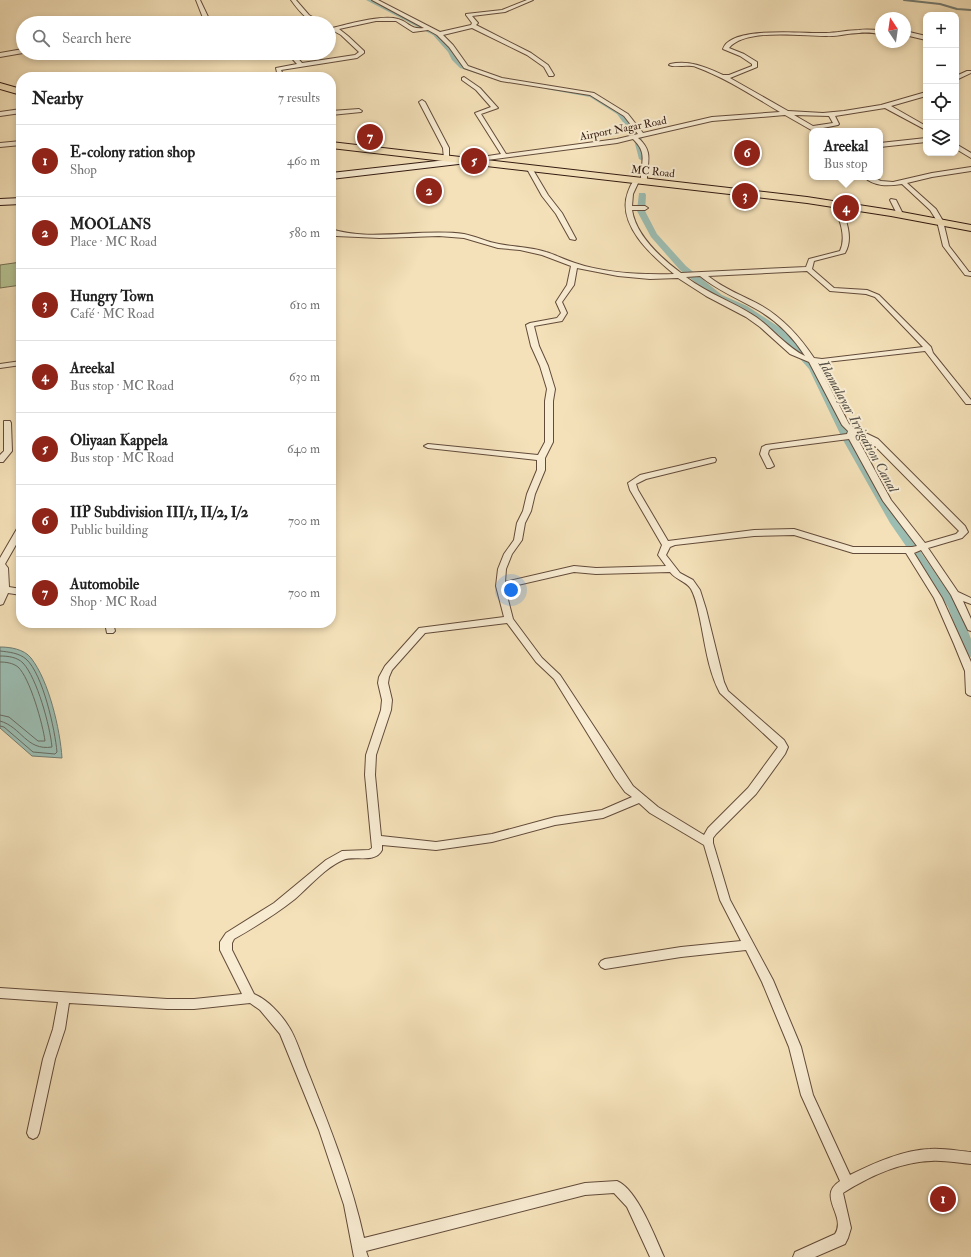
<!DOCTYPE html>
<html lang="en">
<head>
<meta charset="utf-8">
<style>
	body { margin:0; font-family:"IM FELL Double Pica",serif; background:#f2f2f2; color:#222 }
	.controls { position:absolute; right:12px; top:12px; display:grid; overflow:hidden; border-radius:8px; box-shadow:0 2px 6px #0003 }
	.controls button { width:36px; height:36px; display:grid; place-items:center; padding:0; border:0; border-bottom:1px solid #e0e0e0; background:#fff; color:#222; font:20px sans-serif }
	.compass { position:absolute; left:875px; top:12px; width:36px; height:36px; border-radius:50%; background:#fff; box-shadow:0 2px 6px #0003; rotate:347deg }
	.you { position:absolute; left:511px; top:590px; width:14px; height:14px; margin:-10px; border:3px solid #fff; border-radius:50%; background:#1a73e8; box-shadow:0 0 0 6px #1a73e833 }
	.badge { display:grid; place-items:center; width:26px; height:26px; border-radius:50%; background:#8f2418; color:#fff; font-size:13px; font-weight:700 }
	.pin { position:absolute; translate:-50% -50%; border:2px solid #fff; box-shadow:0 1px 4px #0006 }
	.popup { position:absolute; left:809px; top:128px; width:74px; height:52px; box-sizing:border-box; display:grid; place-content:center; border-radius:8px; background:#fff; filter:drop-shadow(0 1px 3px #0005); font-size:13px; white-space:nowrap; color:#767676 }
	.popup b { font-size:15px; color:#222 }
	.popup::after { content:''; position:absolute; left:50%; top:100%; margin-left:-8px; border:8px solid transparent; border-top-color:#fff }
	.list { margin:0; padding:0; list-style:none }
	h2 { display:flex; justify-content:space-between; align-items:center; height:52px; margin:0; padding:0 16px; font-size:17px }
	h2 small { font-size:13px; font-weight:400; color:#767676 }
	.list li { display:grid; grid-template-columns:26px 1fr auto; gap:12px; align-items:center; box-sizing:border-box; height:72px; padding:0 16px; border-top:1px solid #e0e0e0 }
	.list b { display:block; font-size:15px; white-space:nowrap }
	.list p { margin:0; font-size:13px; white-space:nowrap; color:#767676 }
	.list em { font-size:13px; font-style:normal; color:#767676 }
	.icon { flex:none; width:22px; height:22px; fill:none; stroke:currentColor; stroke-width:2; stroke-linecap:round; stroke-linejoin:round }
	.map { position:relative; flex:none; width:971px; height:1257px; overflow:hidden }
	.search { position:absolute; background:#fff; box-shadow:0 2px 6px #0003; left:16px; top:16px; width:320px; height:44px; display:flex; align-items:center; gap:10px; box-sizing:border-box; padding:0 14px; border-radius:22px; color:#767676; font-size:15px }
	.panel { position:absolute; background:#fff; box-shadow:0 2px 6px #0003; left:16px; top:72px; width:320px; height:556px; border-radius:16px }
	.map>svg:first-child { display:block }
	.green { fill:#b5c494; stroke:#746e52 }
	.water { fill:#9cbdb2; stroke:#727b71 }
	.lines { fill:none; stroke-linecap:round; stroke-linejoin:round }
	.shore { stroke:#686b61; stroke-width:1 }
	.stream { stroke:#727b71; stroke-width:2 }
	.canal { fill:#9cbdb2; fill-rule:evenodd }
	.minor-casing { stroke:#634b3a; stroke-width:2 }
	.secondary-casing { stroke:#331910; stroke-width:2 }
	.primary-casing { stroke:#331910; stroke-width:2 }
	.minor { fill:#f8ecd2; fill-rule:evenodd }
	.secondary { fill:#f8ecd2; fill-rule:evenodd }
	.primary { fill:#f4e1b9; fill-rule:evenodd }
	.labels { text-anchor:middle; stroke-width:4; stroke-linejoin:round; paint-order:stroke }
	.far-street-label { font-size:11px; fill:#331910; stroke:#f8ecd2 }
	.water-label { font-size:14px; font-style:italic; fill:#585249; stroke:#f8ecd2 }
</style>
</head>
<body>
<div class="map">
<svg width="971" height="1257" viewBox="0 0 971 1257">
	<rect width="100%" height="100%" fill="#f4e1b9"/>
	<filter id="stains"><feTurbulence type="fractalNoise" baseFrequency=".005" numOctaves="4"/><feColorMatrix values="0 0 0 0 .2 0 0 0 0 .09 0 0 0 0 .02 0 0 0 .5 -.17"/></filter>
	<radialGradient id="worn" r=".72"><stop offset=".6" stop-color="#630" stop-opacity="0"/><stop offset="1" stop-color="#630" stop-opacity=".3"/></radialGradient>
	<path class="green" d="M 21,262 L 21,285 L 0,288 L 0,265 Z"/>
	<path class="water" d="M 0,647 C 10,647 24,649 31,658 C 49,681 60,729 62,758 L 32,756 L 0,728 Z"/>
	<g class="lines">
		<path class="shore" d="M 0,651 C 9,652 19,653 26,659 C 43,674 55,730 57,752 L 55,754 L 33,752 L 4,727 L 0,726
			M 0,656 C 8,656 17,657 23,663 C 37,678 50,726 52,747 C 26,751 22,727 0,721
			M 0,662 C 6,662 13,663 18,667 C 30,678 43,725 45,741 L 38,741 L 9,717 L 0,715"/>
		<path class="stream" d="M 904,0 L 940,4 L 957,9 L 971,10"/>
		<path class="canal" d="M 366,0 L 374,0 L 437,33 L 453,50 L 457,58 L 464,66 L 503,79 L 500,81 L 460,68 L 452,60 L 448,52 L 433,35 Z
			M 548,86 L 594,94 L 621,112 L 628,119 L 641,136 L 647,159 L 646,161 L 643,161 L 639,159 L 633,136 L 617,114 L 590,97 L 546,89 L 546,87 Z
			M 639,193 L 645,193 L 646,195 L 645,211 L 657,234 L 686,266 L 722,295 L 747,306 L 785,331 L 816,366 L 853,440 L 900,522 L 958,606 L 971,639 L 971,657 L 967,656 L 965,653 L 948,607 L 890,523 L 843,440 L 809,369 L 779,335 L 741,310 L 716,299 L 680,270 L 651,237 L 637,211 Z"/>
		<g class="minor-casing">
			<path id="minor" d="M 196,0 L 200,0 L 211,23 L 205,23 Z
				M 291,0 L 296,0 L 309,15 L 323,23 C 308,23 299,11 291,0 Z
				M 372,0 L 378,0 L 440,32 L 471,25 L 472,23 L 466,15 L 466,14 L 502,10 L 527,0 L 533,0 L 505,12 L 472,16 L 478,23 L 476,25 L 531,53 L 548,65 L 554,75 L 553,76 L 549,76 L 544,67 L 527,55 L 472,28 L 443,35 L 453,45 L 468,66 L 502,78 L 594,93 L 628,114 L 643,133 L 712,117 L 780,112 C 753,96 726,78 696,67 C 688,64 675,68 669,65 L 670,64 C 690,60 705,67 723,75 L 729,75 L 752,66 L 752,64 L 740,56 L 723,49 C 731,25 806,34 826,33 C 837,33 848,30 859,30 C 867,29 874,30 881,30 L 881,34 C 874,33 866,32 859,33 C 848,33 837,37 825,36 C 801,36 745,28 729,48 L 744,54 L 757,62 L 757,67 L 730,78 L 788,111 L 823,113 L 844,111 L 881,105 L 926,92 L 926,96 L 891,106 L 926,126 L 926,130 L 885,108 L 835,116 L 839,124 L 838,125 L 818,129 L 820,131 L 813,131 L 785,115 L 712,121 L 638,138 C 655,152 646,164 647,182 L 644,184 L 641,182 C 640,163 649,154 633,139 L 617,143 L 464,163 L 461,161 L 462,160 L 501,154 L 475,113 L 491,107 L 476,90 L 462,80 L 462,78 L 464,77 L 480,88 L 498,108 L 481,114 L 506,154 L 617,139 L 638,134 L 624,116 L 590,95 L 501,81 L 464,68 L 449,47 L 437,35 L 428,30 L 413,32 L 396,21 L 376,21 L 339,29 L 348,36 L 364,51 L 364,53 L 357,58 L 281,70 L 284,77 L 278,77 L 276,68 L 297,64 L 287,53 L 293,53 L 302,63 L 355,55 L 359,52 L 341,35 L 332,30 L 332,28 C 348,24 383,14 398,19 C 409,22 410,30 424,28 ZM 794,115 L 829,116 L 833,123 L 813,126 Z
				M 905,31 L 926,36 L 926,40 L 905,35 Z
				M 23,49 L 23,53 L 0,57 L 0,53 Z
				M 967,71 L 971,71 L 971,73 L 956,80 L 956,76 Z
				M 422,100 L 425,102 L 449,148 L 449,160 L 444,159 L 443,148 L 419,102 Z
				M 21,109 L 21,113 L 0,116 L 0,112 Z
				M 359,109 L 362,111 L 361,112 L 331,115 L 331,111 Z
				M 926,138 L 926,142 L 880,147 L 880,143 Z
				M 21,141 L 21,145 L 0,147 L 0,143 Z
				M 956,144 L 971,153 L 971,158 L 956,149 Z
				M 971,167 L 971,171 L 932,177 L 907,183 L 936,209 L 943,221 L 949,246 L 969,272 L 971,272 L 971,276 L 965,275 L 943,246 L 937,221 L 930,210 L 902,184 C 888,186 875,187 864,177 L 871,177 L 881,181 L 893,182 L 932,173 Z
				M 528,168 L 532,168 L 548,195 L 562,213 L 576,239 L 575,240 L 570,239 L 556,214 L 542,196 L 527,169 Z
				M 636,179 L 639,181 L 633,194 L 632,206 L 645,206 L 648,208 L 645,210 L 632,210 C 636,236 661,258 681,273 L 806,267 L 809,259 L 840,251 C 847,236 839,218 833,204 L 838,203 C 846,217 854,238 845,253 L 814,261 L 812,269 L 834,288 L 867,290 L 879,295 L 931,347 L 933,353 L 971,400 L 971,404 L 966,404 L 925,351 L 817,363 L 849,424 L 855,428 L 878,439 L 965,526 L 968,532 L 962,538 L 928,548 L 958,592 L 971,598 L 971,604 L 963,601 L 971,619 L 971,631 L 968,630 L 951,595 L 921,550 L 914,553 L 942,598 L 971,662 L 971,696 L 968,695 L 966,693 L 965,671 L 954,644 L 934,598 L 906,553 L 853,553 L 794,535 L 754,536 L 675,545 L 670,547 L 666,555 L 680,573 L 693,580 L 700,590 L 706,609 L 724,682 L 728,691 L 784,740 L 788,747 L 785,754 L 756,794 L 716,834 L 713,838 L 713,843 L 730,900 L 773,980 L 801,1047 L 813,1095 L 850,1175 C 874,1163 903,1150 930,1149 C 944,1148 958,1151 971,1152 L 971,1164 C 958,1163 944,1160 931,1161 C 900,1162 868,1177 843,1193 L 851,1228 L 848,1238 L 845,1244 L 815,1257 L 793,1257 L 795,1252 L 835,1234 C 847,1216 816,1196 840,1181 L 801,1095 L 789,1047 L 762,982 L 746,950 L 681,957 L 605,969 L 601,967 L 599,964 L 601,961 L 605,959 L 681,947 L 741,941 L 720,900 L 704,845 L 650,813 L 639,803 L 603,818 L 555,825 L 492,842 L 436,850 L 382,845 L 382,850 C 375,864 354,855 343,860 C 326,867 309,887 295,899 C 276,914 255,927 234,939 L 232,943 L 232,950 L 254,994 C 268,1000 281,1014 289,1027 C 297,1039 304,1064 310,1077 C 331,1130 352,1183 364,1238 L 585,1183 L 617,1181 C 637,1189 655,1237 664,1257 L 650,1257 L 627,1207 L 614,1193 L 585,1195 L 366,1251 L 368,1257 L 354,1257 L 344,1205 L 319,1130 L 280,1034 L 260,1010 L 250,1003 L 194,1009 L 167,1009 L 69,1003 L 65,1029 L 55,1059 L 39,1133 L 37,1137 L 33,1139 L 29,1137 L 27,1133 L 43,1059 L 53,1029 L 58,1002 L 0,998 L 0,988 L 167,999 L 194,999 L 242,994 L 220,950 L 220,942 L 226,933 L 274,903 L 326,860 L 342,851 L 369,850 L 372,848 L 365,775 L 366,755 L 381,710 L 382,700 L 378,683 L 379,677 L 385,666 L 419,628 L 504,617 L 496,586 L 498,569 L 504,554 L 514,540 L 517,523 L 523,511 L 527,494 L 537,470 L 537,460 L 428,448 L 424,446 L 428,444 L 538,455 L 545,442 L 545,401 L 547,389 L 540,366 L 531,346 L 526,325 L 530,323 L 557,318 L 561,313 L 556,302 L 567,285 L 571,266 L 542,255 L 520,250 L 498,248 L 464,238 L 439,236 L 380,238 L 336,236 L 331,234 L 331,229 C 370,242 422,228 464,234 C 475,236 487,242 499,244 C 514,247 531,247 546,252 C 556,255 565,260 575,263 C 604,273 643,275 674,274 C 651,255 616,224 628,192 C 630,187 632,181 636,179 ZM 577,268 L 618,276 L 650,279 L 678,278 L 706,296 L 746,317 L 760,327 L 790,354 L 809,362 L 842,425 L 848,431 L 847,434 L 766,445 L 762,447 L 760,454 L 767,468 L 770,468 L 774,466 L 768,454 L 769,450 L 771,449 L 849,439 L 883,501 L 917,546 L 912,547 L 853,547 L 794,529 L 754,530 L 668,541 L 638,490 L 636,484 L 646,479 L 715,462 L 716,460 L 715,458 L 712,458 L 640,475 L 628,483 L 630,490 L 662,545 L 658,555 L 666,566 L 596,568 L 574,566 L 505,582 L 506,569 L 512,554 L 522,540 L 525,523 L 531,511 L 535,494 L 545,470 L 545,458 L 553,442 L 553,401 L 555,389 L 548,366 L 539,346 L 534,326 L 562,321 L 567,313 L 562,302 L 574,285 ZM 807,271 L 830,291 L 866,294 L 875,297 L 923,347 L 822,359 L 814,358 C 800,337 784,319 762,306 C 744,296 724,289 708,276 ZM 700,276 C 717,290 737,298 756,309 C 776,320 793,337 805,356 C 786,347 773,329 756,317 C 734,302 708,294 686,277 ZM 855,434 L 872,443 L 959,531 L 956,534 L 925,543 L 891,500 ZM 574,572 L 596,574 L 670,572 C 676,580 686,581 691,589 C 696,598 698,610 700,619 C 705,643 708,671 720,693 L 778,747 L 748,788 L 708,828 L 704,835 L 658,807 L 633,786 L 560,675 L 542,658 L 513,619 L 505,588 ZM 507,623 L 536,662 L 554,679 L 615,778 L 625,792 L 632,797 L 602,810 L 555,817 L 492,834 L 436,842 L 381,836 L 375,775 L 376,755 L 391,710 L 392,700 L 388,683 L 389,677 L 392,670 L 425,633 Z
				M 891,199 L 896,200 L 903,214 L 902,215 L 897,214 L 890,200 Z
				M 21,361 L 21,365 L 0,368 L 0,364 Z
				M 4,421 L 10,421 L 11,423 L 12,451 L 3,462 L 0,462 L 0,455 L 4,451 Z
				M 21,526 L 21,536 L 5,564 L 8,568 L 9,587 L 21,589 L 21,595 L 8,593 L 3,604 L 0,605 L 0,558 L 18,527 Z
				M 105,623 L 113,623 L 115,631 L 113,633 L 107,633 Z"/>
		</g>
		<g class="secondary-casing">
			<path id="secondary" d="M 464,158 L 467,159 L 468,161 L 467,163 L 331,179 L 331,173 Z
				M 21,198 L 21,204 L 0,205 L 0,199 Z"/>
		</g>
		<g class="primary-casing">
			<path id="primary" d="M 0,83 L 21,89 L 21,95 L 0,89 Z
				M 331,142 L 807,197 L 891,210 L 971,225 L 971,231 L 891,216 L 807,203 L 331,148 Z"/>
		</g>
		<use href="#minor" class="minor"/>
		<use href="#secondary" class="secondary"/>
		<use href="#primary" class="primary"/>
	</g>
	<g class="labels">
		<g class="far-street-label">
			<text transform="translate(623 128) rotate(-11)" y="4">Airport Nagar Road</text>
			<text transform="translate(653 171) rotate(6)" y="4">MC Road</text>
		</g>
		<g class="water-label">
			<text transform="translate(859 426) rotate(61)" y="5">Idamalayar Irrigation Canal</text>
		</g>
	</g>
	<rect width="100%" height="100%" filter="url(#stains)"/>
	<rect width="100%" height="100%" fill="url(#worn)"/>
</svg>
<div class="controls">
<button>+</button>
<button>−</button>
<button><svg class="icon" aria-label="locate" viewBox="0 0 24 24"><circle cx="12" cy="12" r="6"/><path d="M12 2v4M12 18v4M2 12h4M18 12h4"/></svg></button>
<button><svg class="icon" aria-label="layers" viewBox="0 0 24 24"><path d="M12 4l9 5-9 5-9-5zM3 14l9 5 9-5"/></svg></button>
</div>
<svg class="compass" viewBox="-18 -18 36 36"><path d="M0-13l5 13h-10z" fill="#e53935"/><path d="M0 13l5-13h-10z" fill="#767676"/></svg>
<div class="you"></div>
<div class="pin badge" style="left:943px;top:1199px">1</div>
<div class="pin badge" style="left:429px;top:191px">2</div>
<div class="pin badge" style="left:745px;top:196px">3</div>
<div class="pin badge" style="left:846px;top:208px">4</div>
<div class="popup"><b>Areekal</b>Bus stop</div>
<div class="pin badge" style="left:474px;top:161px">5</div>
<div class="pin badge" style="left:747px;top:153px">6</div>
<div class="pin badge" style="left:370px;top:137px">7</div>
<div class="search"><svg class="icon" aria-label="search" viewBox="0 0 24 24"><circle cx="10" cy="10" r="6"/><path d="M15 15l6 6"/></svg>Search here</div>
<section class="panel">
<h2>Nearby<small>7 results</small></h2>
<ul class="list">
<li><span class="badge">1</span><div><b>E-colony ration shop</b><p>Shop</p></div><em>460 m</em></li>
<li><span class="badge">2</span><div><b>MOOLANS</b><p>Place · MC Road</p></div><em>580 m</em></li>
<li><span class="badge">3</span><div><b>Hungry Town</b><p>Café · MC Road</p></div><em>610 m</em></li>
<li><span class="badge">4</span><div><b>Areekal</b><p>Bus stop · MC Road</p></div><em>630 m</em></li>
<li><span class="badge">5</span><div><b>Oliyaan Kappela</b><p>Bus stop · MC Road</p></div><em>640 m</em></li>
<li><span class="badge">6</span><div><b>IIP Subdivision III/1, II/2, I/2</b><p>Public building</p></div><em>700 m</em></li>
<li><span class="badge">7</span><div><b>Automobile</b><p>Shop · MC Road</p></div><em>700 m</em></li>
</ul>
</section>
</div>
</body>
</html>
